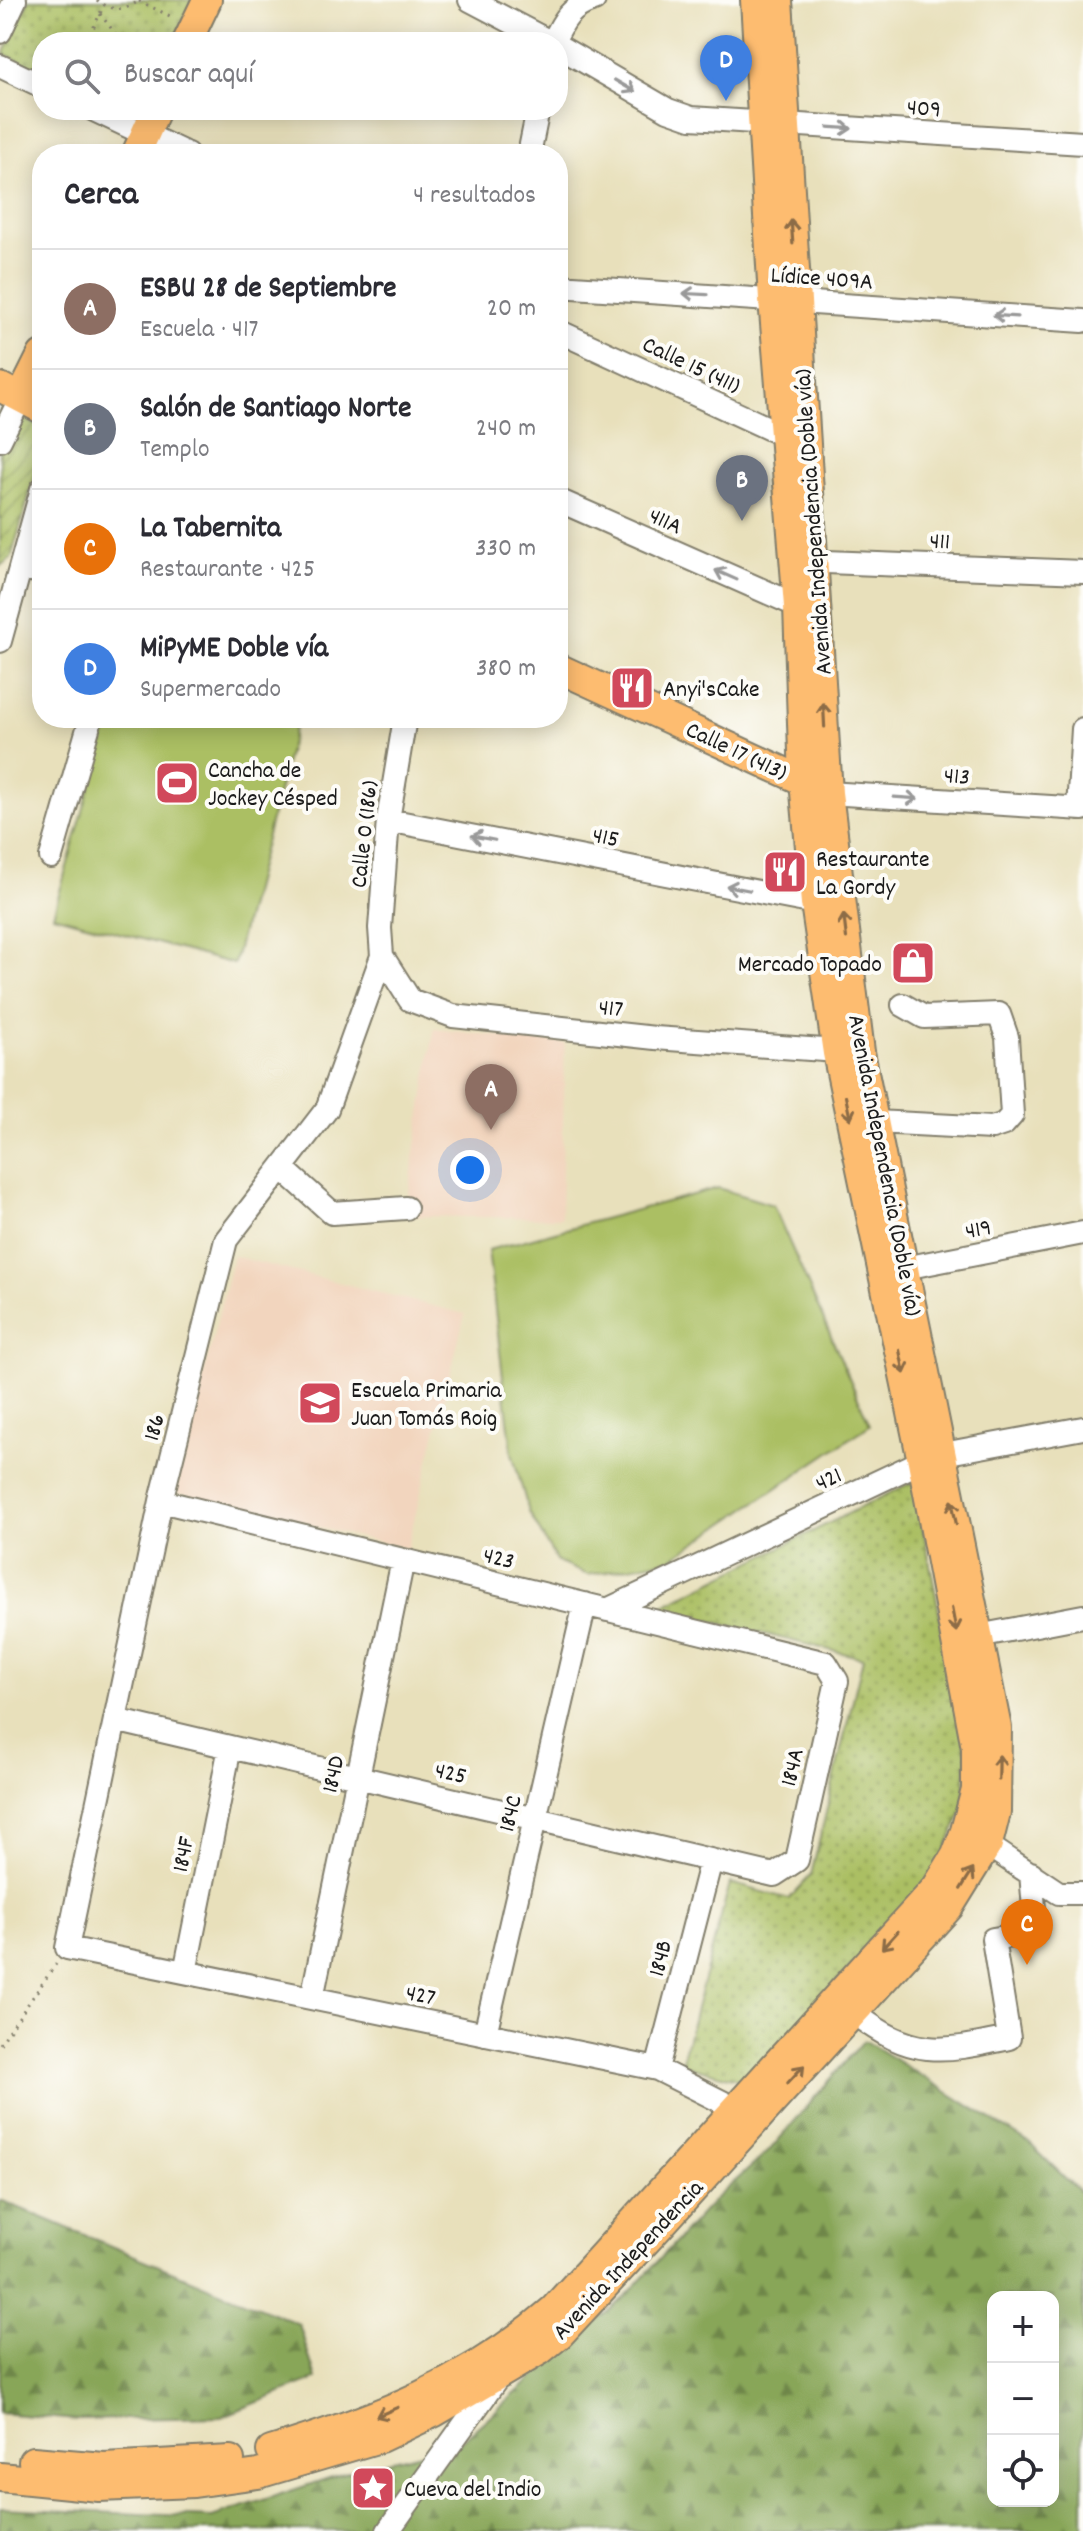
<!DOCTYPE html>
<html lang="es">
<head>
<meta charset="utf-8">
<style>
	body { margin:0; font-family:Dekko,sans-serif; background:#f2f2f3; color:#2b2b33 }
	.controls { position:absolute; right:24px; bottom:24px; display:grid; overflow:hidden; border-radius:16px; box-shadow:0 4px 20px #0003 }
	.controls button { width:72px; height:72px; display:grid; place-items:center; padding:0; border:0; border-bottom:2px solid #e1e1e2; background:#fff; color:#2b2b33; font:40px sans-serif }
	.you { position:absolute; left:470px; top:1170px; width:28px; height:28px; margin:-20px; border:6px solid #fff; border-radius:50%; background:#1a73e8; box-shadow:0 0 0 12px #1a73e833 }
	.badge { display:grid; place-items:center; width:52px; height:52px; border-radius:50%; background:#ea580c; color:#fff; font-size:26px; font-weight:700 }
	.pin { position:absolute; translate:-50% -66px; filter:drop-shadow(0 2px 4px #0008) }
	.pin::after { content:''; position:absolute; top:42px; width:28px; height:24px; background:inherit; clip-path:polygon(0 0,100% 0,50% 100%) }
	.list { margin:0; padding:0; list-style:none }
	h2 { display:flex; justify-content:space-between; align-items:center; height:104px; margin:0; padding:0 32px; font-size:34px }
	h2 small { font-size:26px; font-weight:400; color:#7c7c81 }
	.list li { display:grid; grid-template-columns:52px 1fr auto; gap:24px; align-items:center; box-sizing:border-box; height:120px; padding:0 32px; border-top:2px solid #e1e1e2 }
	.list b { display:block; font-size:30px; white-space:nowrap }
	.list p { margin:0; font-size:26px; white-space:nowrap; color:#7c7c81 }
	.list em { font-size:26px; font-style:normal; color:#7c7c81 }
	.icon { flex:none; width:44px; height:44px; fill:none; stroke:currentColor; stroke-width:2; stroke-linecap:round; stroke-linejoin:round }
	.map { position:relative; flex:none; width:1083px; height:2531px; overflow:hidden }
	.search { position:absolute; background:#fff; box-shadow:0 4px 20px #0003; left:32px; top:32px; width:536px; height:88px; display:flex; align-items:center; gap:20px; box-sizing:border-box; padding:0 28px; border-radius:32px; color:#7c7c81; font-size:30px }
	.panel { position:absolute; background:#fff; box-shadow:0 4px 20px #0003; left:32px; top:144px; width:536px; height:584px; border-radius:32px }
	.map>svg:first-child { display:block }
	.built { fill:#f2d5be }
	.grass { fill:url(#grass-dots); stroke:#646e40; stroke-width:2 }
	.forest { fill:url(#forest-firs); stroke:#52613a; stroke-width:2; fill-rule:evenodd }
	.garden { fill:url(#garden-furrows); stroke:#646e40; stroke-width:2 }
	.pitch { fill:#abbf63; stroke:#646e40; stroke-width:2 }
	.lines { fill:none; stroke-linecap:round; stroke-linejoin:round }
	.minor-casing { stroke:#827e6c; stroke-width:26 }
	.major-casing { stroke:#827e6c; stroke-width:32 }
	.path { stroke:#827e6c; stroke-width:3; stroke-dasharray:2 6; stroke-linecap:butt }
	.minor { stroke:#fff; stroke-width:22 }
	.major { stroke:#fdbc70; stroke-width:28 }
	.oneway { stroke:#999 }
	.oneway2 { stroke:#8c6c46 }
	.labels { text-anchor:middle; stroke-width:8; stroke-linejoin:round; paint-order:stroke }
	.street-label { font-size:24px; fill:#1c1c1c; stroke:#fdfcf7 }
	.poi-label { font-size:24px; fill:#1c1c1c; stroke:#fdfcf7; text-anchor:start }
</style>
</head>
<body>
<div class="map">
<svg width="1083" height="2531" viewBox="0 0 1083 2531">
	<defs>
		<pattern id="grass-dots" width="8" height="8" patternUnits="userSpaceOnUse" patternTransform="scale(2)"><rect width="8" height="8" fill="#abbf63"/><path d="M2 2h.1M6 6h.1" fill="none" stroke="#8a9a51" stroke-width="1.8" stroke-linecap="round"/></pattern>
		<pattern id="forest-firs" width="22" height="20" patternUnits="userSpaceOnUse" patternTransform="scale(2)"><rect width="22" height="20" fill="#88a659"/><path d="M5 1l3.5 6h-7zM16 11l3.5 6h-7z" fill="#6e8649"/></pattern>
		<pattern id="garden-furrows" width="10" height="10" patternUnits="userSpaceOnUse" patternTransform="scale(2)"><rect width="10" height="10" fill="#abbf63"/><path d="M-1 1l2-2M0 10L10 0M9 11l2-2" fill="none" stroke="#8a9a51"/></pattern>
	</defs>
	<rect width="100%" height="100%" fill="#fdfcf7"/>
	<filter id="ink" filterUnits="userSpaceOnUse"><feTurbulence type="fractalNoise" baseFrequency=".0125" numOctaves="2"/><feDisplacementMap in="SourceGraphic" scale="16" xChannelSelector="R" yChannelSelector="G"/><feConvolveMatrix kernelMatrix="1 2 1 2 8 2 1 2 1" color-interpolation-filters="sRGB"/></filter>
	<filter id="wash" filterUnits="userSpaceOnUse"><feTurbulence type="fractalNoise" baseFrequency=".006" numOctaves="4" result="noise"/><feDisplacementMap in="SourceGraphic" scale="32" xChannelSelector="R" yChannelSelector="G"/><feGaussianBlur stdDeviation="1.8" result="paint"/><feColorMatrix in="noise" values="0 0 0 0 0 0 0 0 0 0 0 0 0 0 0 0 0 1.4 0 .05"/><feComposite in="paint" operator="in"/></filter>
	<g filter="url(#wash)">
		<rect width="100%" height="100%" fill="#e8e0bb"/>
		<path class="built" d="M 434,1029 L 565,1043 L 561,1218 L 405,1216 Z
			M 233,1256 L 465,1314 L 407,1549 L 175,1492 Z"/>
		<path class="grass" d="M 29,0 L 192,0 L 173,42 L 42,42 L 42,71 L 4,54 Z
			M 914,1481 L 967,1758 L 963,1810 L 933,1878 L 744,2081 L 681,2064 L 730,1883 L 789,1899 L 811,1875 L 863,1658 L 658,1608 Z"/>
		<path class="forest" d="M 864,2040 L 1029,2143 L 1083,2195 L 1083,2531 L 0,2531 L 0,2508 L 212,2517 L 359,2468 L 458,2444 L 626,2296 L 714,2200 L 769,2151 ZM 993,2297 L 1053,2297 L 1053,2501 L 993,2501 Z
			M 0,2200 L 299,2324 L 316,2379 L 221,2417 L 77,2420 L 0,2413 Z"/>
		<path class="garden" d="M 0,409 L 42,427 L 42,450 L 11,558 L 0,566 Z"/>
		<path class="pitch" d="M 110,718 L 297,718 L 234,964 L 53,915 Z
			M 718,1188 L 773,1205 L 870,1425 L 671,1559 L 588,1575 L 557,1562 L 529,1512 L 512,1453 L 488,1250 Z"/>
	</g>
	<g filter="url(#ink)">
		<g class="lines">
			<g class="minor-casing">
				<path id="minor" d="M 470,0 L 550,42
					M 0,32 L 15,0
					M 553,42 C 563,21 570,7 594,0
					M 558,46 L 668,110 L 691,118 L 1083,143
					M 0,66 L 42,86
					M 94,110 L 187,154
					M 529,154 L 538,110
					M 558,286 L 1083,321
					M 558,331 L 785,436 L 797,436
					M 0,440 L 21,397
					M 558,500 L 798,606
					M 800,561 L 1083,572
					M 21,567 L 42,573
					M 0,641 L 42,489
					M 405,718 L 388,820 L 380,928 L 382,956 L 327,1109 L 226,1240 L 161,1501 L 67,1948 L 657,2069 L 750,2116
					M 828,793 L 1083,809
					M 1078,809 L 1083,729
					M 388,820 L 815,903
					M 51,857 L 91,718
					M 382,956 L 410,1000 L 453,1016 L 655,1038 L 852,1052
					M 875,1122 L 992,1128 L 1004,1124 L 1012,1115 L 1007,1037 L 999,1014 L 924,1017 L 903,1005
					M 282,1168 L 332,1213 L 406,1208
					M 889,1271 L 1083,1233
					M 607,1610 L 922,1461 L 943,1454 L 1083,1428
					M 978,1636 L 1083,1616
					M 115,1720 L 774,1875 L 797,1860 L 837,1681 L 826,1663 L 161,1501
					M 974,1836 L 1059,1893 L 1083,1893
					M 185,1972 L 230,1747
					M 312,1998 L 403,1560
					M 854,2013 C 912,2058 940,2053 1009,2038 L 993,1939 L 1036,1932 L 1031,1873
					M 485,2034 L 585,1604
					M 657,2069 L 711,1860
					M 388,2531 L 499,2376"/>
			</g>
			<g class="major-casing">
				<path id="major" d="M 187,42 L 207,0
					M 136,154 L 156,110
					M 0,387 L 42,409
					M 21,397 L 42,355
					M 558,668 L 819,788
					M 271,2451 C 378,2418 469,2383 554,2309 L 936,1888 L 956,1855 L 965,1831 L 976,1790 L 976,1748 L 922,1461 L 837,1053 L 815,903 L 804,781 L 798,606 L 773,299 L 755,0
					M 33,2461 L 104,2467 L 230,2460
					M 0,2477 L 99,2487 L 194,2483 L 258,2474 L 380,2438 L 435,2412 L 539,2351 L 560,2334 L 659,2227 L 949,1907 L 988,1844 L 996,1812 L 997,1728 L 860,1052 L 828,793 L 778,0"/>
			</g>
			<path class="path" d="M 97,0 C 112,12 125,11 140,0
				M 139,1 L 172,17
				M 100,14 L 122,42
				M 87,42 L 104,5
				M 0,2044 L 56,1964"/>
			<use href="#minor" class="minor"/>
			<use href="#major" class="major"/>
		</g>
		<defs><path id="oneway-shaft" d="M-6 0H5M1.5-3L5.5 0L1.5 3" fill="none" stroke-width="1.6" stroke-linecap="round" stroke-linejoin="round" transform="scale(2)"/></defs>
		<g class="oneway">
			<use href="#oneway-shaft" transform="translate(625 86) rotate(30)"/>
			<use href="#oneway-shaft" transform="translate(840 128) rotate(4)"/>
			<use href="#oneway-shaft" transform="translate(695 294) rotate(-177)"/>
			<use href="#oneway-shaft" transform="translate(1005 316) rotate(-176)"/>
			<use href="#oneway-shaft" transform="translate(726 575) rotate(-156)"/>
			<use href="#oneway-shaft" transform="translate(906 798) rotate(4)"/>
			<use href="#oneway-shaft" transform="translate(483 838) rotate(-169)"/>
			<use href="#oneway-shaft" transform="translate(738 888) rotate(-169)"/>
		</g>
		<g class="oneway2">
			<use href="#oneway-shaft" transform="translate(792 232) rotate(-94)"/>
			<use href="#oneway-shaft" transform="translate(824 715) rotate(-93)"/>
			<use href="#oneway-shaft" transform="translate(845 926) rotate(-97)"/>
			<use href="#oneway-shaft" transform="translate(848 1108) rotate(78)"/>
			<use href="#oneway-shaft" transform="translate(902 1362) rotate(78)"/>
			<use href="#oneway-shaft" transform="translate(954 1512) rotate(-101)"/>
			<use href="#oneway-shaft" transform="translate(954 1620) rotate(79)"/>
			<use href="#oneway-shaft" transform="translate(999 1767) rotate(-89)"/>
			<use href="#oneway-shaft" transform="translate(967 1879) rotate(-58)"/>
			<use href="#oneway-shaft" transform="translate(890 1940) rotate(132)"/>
			<use href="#oneway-shaft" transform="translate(796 2074) rotate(-47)"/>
			<use href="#oneway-shaft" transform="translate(387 2412) rotate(156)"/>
		</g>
	</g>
	<defs>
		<g id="restaurant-square" transform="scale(2.3)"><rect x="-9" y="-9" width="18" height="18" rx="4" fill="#d1495b" stroke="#fdfcf7"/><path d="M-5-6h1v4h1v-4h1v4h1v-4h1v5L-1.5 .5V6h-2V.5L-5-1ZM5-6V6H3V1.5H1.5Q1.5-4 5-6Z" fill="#fff"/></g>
		<g id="stadium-square" transform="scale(2.3)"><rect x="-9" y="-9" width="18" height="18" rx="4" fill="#d1495b" stroke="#fdfcf7"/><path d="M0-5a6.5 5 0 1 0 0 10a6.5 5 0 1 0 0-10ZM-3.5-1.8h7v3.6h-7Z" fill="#fff"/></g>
		<g id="shop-square" transform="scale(2.3)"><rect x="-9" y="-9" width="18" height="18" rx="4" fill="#d1495b" stroke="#fdfcf7"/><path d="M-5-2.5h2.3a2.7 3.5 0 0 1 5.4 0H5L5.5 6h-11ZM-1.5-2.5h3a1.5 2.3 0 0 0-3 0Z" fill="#fff"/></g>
		<g id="school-square" transform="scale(2.3)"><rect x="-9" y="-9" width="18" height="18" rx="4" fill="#d1495b" stroke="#fdfcf7"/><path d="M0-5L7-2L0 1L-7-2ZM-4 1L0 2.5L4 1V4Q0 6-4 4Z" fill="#fff"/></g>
		<g id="sight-square" transform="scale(2.3)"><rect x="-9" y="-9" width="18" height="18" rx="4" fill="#d1495b" stroke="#fdfcf7"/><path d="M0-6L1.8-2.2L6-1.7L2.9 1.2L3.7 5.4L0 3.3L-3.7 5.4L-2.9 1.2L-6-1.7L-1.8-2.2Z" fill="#fff"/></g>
	</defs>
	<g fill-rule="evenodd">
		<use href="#restaurant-square" x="632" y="688"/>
		<use href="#stadium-square" x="177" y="783"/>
		<use href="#restaurant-square" x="785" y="872"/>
		<use href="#shop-square" x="913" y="963"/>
		<use href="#school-square" x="320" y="1403"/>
		<use href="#sight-square" x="373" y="2488"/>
	</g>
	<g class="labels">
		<g class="street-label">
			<text transform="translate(924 107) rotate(4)" y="8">409</text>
			<text transform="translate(822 277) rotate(4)" y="8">Lídice 409A</text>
			<text transform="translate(692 364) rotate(25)" y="8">Calle 15 (411)</text>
			<text transform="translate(666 520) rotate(24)" y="8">411A</text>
			<text transform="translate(812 522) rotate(-94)" y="8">Avenida Independencia (Doble vía)</text>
			<text transform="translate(940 540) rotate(3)" y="8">411</text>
			<text transform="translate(737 750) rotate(25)" y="8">Calle 17 (413)</text>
			<text transform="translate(957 775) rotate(4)" y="8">413</text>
			<text transform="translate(363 834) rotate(-84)" y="8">Calle 0 (186)</text>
			<text transform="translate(606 836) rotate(11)" y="8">415</text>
			<text transform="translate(611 1007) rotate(6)" y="8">417</text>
			<text transform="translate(886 1165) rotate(79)" y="8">Avenida Independencia (Doble vía)</text>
			<text transform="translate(978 1228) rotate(-11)" y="8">419</text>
			<text transform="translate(153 1427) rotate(-76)" y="8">186</text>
			<text transform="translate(828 1478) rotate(-25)" y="8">421</text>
			<text transform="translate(499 1557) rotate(14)" y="8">423</text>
			<text transform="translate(791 1767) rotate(-77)" y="8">184A</text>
			<text transform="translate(451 1772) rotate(13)" y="8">425</text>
			<text transform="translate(332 1774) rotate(-78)" y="8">184D</text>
			<text transform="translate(509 1813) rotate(-77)" y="8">184C</text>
			<text transform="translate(182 1854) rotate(-79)" y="8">184F</text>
			<text transform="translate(659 1958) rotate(-76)" y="8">184B</text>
			<text transform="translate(421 1994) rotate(12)" y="8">427</text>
			<text transform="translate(627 2259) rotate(-47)" y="8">Avenida Independencia</text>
		</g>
		<g class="poi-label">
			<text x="663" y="696">Anyi'sCake</text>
			<text x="208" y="777">Cancha de<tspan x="208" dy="28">Jockey Césped</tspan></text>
			<text x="816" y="866">Restaurante<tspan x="816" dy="28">La Gordy</tspan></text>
			<text x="882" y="971" text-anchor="end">Mercado Topado</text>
			<text x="351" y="1397">Escuela Primaria<tspan x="351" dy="28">Juan Tomás Roig</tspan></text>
			<text x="404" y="2496">Cueva del Indio</text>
		</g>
	</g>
</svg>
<div class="controls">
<button>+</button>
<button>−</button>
<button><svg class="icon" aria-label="locate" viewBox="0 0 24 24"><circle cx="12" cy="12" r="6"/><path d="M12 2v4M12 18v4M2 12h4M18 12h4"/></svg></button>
</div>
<div class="you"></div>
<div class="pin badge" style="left:491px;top:1130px;background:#8d6e63">A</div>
<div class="pin badge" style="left:742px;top:521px;background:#6b7280">B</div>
<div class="pin badge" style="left:1027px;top:1965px;background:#e8710a">C</div>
<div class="pin badge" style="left:726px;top:101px;background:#3f7fe0">D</div>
<div class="search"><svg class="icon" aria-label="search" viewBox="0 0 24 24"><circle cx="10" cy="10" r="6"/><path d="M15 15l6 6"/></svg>Buscar aquí</div>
<section class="panel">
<h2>Cerca<small>4 resultados</small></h2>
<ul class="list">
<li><span class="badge" style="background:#8d6e63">A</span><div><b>ESBU 28 de Septiembre</b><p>Escuela · 417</p></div><em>20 m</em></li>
<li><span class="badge" style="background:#6b7280">B</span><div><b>Salón de Santiago Norte</b><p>Templo</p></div><em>240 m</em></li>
<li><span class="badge" style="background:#e8710a">C</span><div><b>La Tabernita</b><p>Restaurante · 425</p></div><em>330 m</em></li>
<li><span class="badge" style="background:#3f7fe0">D</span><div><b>MiPyME Doble vía</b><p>Supermercado</p></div><em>380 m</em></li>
</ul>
</section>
</div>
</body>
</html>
